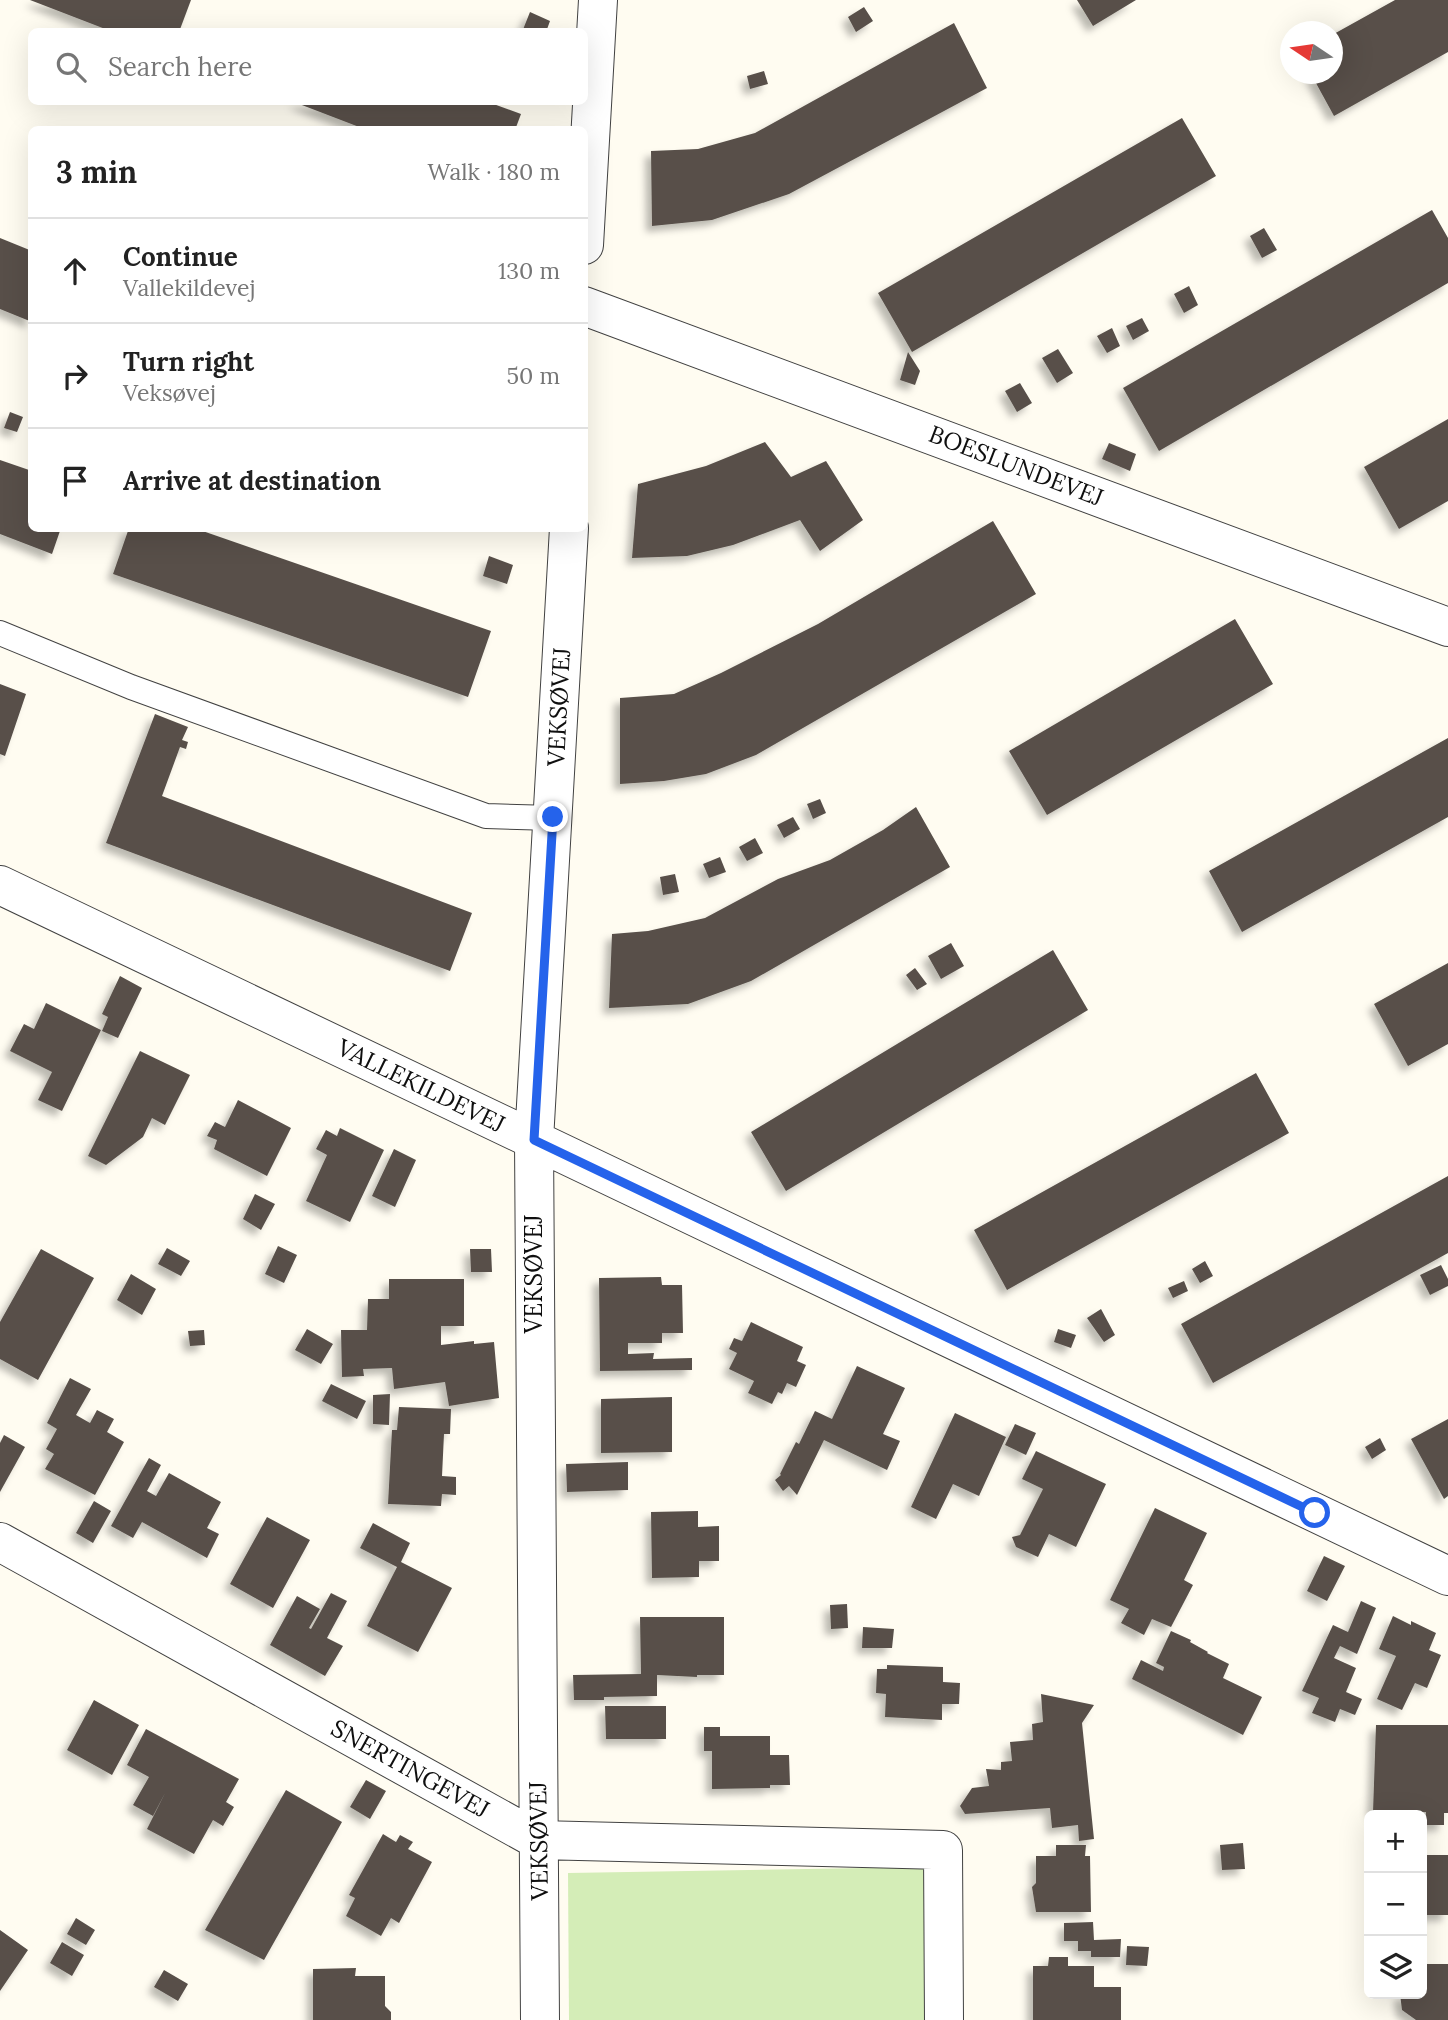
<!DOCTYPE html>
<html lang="en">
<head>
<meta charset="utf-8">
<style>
	body { margin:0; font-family:Lora,serif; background:#f6f6f6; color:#222 }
	.controls { position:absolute; right:21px; bottom:21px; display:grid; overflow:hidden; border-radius:10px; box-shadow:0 7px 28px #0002 }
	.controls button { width:63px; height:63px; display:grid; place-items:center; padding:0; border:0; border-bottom:2px solid #e0e0e0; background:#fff; color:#222; font:35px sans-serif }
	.compass { position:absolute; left:1280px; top:21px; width:63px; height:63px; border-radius:50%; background:#fff; box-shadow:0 7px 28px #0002; rotate:283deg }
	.stop { position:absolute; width:21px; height:21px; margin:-16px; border:5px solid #2563eb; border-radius:50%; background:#fff }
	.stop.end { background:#2563eb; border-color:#fff; box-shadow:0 2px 7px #0008 }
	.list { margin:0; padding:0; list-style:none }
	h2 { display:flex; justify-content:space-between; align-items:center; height:91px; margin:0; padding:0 28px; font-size:30px }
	h2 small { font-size:23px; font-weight:400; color:#767676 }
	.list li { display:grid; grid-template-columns:46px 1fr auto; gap:21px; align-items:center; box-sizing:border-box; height:105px; padding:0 28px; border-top:2px solid #e0e0e0 }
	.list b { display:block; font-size:26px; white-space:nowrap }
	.list p { margin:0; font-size:23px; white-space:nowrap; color:#767676 }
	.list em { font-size:23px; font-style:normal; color:#767676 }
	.icon { flex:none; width:38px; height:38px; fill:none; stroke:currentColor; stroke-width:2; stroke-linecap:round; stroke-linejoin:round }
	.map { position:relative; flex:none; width:1448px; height:2020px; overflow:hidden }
	.search { position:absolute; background:#fff; box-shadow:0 7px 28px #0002; left:28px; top:28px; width:560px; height:77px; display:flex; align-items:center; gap:18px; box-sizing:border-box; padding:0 24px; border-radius:10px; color:#767676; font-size:26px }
	.panel { position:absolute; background:#fff; box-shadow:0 7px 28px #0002; left:28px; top:126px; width:560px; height:406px; border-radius:10px }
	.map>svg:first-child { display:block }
	.green { fill:#d4edb7 }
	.building { fill:#58504a; filter:url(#shadow) }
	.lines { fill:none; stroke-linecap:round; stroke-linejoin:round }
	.service-casing { stroke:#424242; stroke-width:26 }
	.minor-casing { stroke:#424242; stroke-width:40 }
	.service { stroke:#fff; stroke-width:24 }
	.minor { stroke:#fff; stroke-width:38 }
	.route { stroke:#2563eb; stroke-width:9 }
	.labels { text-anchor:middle; stroke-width:7; stroke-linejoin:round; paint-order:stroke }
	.street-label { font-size:24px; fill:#0f0f0f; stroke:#fff }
</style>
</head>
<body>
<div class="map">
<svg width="1448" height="2020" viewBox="0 0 1448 2020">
	<defs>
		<filter id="shadow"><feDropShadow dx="-6" dy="6" stdDeviation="3.5" flood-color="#0004"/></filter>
	</defs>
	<rect width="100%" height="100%" fill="#fffcf1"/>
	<path class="green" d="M 926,1867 L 926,2020 L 569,2020 L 568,1873 Z"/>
	<path class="building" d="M 30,0 L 191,0 L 179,32 L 113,32 Z
		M 1077,0 L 1136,0 L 1093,26 Z
		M 1395,0 L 1448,0 L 1448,52 L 1334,116 L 1311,74 L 1332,74 L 1332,35 Z
		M 864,7 L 873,21 L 856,32 L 848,17 Z
		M 530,12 L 550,21 L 546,32 L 522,32 Z
		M 954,23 L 987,88 L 789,194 L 712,220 L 652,226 L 651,151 L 698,149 L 755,133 Z
		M 764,71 L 768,84 L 750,89 L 747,76 Z
		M 294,102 L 488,102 L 521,114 L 515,130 L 367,130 Z
		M 1182,118 L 1216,176 L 912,352 L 878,293 Z
		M 1432,210 L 1448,238 L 1448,283 L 1159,451 L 1123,388 Z
		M 1264,228 L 1277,250 L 1262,258 L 1250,236 Z
		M 0,238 L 32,251 L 32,322 L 0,309 Z
		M 1189,286 L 1198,305 L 1184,313 L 1174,294 Z
		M 1142,318 L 1149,331 L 1133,340 L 1126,326 Z
		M 1112,328 L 1120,346 L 1107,353 L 1097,336 Z
		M 1058,349 L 1073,373 L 1057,383 L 1042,358 Z
		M 908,352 L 920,371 L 915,385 L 900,380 Z
		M 1020,383 L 1032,403 L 1017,412 L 1005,391 Z
		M 10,412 L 23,417 L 17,432 L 4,428 Z
		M 1448,419 L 1448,501 L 1399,529 L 1364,467 Z
		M 765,442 L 791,477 L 826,461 L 863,520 L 820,551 L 800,520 L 733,545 L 687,556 L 632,558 L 638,484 L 706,466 Z
		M 1109,443 L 1136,454 L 1130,471 L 1102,459 Z
		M 0,460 L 32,471 L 32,528 L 61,528 L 52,554 L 0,534 Z
		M 993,521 L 1036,594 L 756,755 L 706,774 L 664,781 L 620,784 L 620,698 L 674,694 L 721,673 L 818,624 Z
		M 129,528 L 194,528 L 491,631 L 468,697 L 113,574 Z
		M 489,556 L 513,565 L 507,584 L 483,576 Z
		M 1235,619 L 1273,684 L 1047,815 L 1009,751 Z
		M 0,684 L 26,694 L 5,756 L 0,754 Z
		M 155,714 L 188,727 L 182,740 L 188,742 L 186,749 L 180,747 L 162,796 L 472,913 L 450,971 L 106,843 Z
		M 1448,738 L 1448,817 L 1242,932 L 1209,871 Z
		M 820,799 L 826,813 L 813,819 L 807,804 Z
		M 916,807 L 950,867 L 751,981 L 688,1004 L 609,1008 L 612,934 L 648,931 L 705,918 L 778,879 L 830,860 L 883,830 Z
		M 793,817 L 800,829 L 784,838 L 777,825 Z
		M 755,838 L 763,853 L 747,861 L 739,847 Z
		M 720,857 L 726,872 L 709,878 L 703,864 Z
		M 675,874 L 679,892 L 663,895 L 660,877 Z
		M 951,943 L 964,966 L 941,979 L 928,956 Z
		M 1053,950 L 1088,1010 L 786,1191 L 751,1132 Z
		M 1448,963 L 1448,1044 L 1408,1066 L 1374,1004 Z
		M 915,968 L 927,984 L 917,990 L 906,975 Z
		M 120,976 L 142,988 L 118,1038 L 102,1031 L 108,1017 L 102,1014 Z
		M 46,1003 L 101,1030 L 62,1111 L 38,1100 L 52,1072 L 10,1051 L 24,1024 L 34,1029 Z
		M 140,1051 L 190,1075 L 165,1125 L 152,1118 L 143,1137 L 106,1165 L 88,1156 Z
		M 1256,1073 L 1289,1133 L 1007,1290 L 974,1230 Z
		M 238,1100 L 291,1128 L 267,1176 L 214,1149 L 217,1140 L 207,1136 L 215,1122 L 225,1127 Z
		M 340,1128 L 384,1150 L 350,1222 L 306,1201 L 327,1155 L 316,1149 L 326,1130 L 337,1136 Z
		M 394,1149 L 416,1160 L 395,1207 L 372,1196 Z
		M 1448,1176 L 1448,1253 L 1213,1383 L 1181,1324 Z
		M 255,1194 L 275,1204 L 261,1230 L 243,1219 Z
		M 278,1246 L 297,1255 L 284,1283 L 265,1274 Z
		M 167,1248 L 190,1261 L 181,1276 L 158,1264 Z
		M 41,1249 L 94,1278 L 38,1380 L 0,1359 L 0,1322 Z
		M 470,1249 L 491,1249 L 492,1272 L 471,1272 Z
		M 1205,1261 L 1213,1276 L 1200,1283 L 1192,1269 Z
		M 1441,1265 L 1448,1279 L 1448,1286 L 1430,1295 L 1420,1275 Z
		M 131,1274 L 156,1289 L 142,1315 L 117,1300 Z
		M 661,1277 L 662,1285 L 682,1285 L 683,1333 L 662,1333 L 662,1343 L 628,1343 L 628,1354 L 654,1353 L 653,1359 L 692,1358 L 692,1370 L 600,1371 L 599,1278 Z
		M 389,1279 L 464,1279 L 464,1326 L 441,1326 L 441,1345 L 474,1341 L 474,1344 L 494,1342 L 499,1398 L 449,1406 L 445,1382 L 394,1389 L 392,1368 L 363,1369 L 364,1376 L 342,1377 L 341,1330 L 367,1330 L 368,1299 L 389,1299 Z
		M 1184,1281 L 1188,1291 L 1173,1298 L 1168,1288 Z
		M 1101,1309 L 1115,1335 L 1104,1342 L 1087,1318 Z
		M 751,1322 L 803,1347 L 797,1361 L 806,1365 L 796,1387 L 787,1383 L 782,1394 L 778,1392 L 772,1404 L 748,1393 L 754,1381 L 729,1369 L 737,1353 L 729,1349 L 734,1338 L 742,1341 Z
		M 307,1329 L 333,1344 L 321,1364 L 295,1350 Z
		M 1058,1329 L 1076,1335 L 1071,1348 L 1054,1342 Z
		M 204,1330 L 205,1345 L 190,1346 L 188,1331 Z
		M 857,1366 L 905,1388 L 883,1434 L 900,1441 L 887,1470 L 824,1440 L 797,1495 L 789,1486 L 783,1491 L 775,1480 L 781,1475 L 780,1474 L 796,1442 L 799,1444 L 815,1411 L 832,1419 Z
		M 70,1378 L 91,1389 L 76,1415 L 90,1423 L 97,1410 L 114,1419 L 107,1432 L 124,1442 L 95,1495 L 45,1469 L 54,1454 L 46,1449 L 57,1429 L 47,1423 Z
		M 331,1384 L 366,1401 L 357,1419 L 322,1401 Z
		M 390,1394 L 389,1425 L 373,1424 L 373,1395 Z
		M 672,1397 L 672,1452 L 601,1453 L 601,1399 Z
		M 399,1407 L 451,1409 L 450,1434 L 444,1434 L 442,1476 L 456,1477 L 456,1495 L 442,1494 L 441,1506 L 388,1504 L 392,1430 L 397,1430 Z
		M 955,1413 L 1006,1437 L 979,1496 L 953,1484 L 936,1519 L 911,1507 Z
		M 1448,1419 L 1448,1496 L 1444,1499 L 1411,1439 Z
		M 1015,1424 L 1036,1433 L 1026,1455 L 1005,1445 Z
		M 4,1435 L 25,1447 L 0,1492 L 0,1443 Z
		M 1380,1438 L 1386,1450 L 1372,1459 L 1365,1447 Z
		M 1036,1451 L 1106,1484 L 1076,1547 L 1049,1534 L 1038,1557 L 1016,1547 L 1012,1537 L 1020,1535 L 1043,1489 L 1022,1479 Z
		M 149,1458 L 161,1465 L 147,1491 L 156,1496 L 169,1473 L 221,1502 L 207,1528 L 219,1534 L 207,1558 L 142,1522 L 133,1538 L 111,1526 Z
		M 628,1462 L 628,1490 L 567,1492 L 566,1464 Z
		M 94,1501 L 111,1511 L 93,1543 L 76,1533 Z
		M 1155,1508 L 1207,1533 L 1184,1580 L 1193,1585 L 1171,1627 L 1152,1619 L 1144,1635 L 1121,1623 L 1129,1609 L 1110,1600 Z
		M 698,1511 L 698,1527 L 719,1526 L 719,1561 L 699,1561 L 699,1577 L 652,1578 L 651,1512 Z
		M 267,1517 L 310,1540 L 273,1608 L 230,1584 Z
		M 373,1523 L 410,1543 L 401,1562 L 452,1588 L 418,1652 L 367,1626 L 397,1567 L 360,1548 Z
		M 1324,1556 L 1345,1566 L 1327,1601 L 1307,1591 Z
		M 331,1593 L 347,1601 L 327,1638 L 343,1646 L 325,1676 L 270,1645 L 297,1596 L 320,1609 L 309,1628 L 311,1629 Z
		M 1361,1601 L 1376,1608 L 1357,1654 L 1340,1646 L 1334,1658 L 1356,1668 L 1346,1692 L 1362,1699 L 1355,1715 L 1340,1709 L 1335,1722 L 1312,1713 L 1319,1698 L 1302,1691 L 1333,1625 L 1348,1632 Z
		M 847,1604 L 848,1628 L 831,1629 L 830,1605 Z
		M 1393,1616 L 1411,1625 L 1411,1621 L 1436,1633 L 1429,1650 L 1441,1655 L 1427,1688 L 1415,1683 L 1402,1710 L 1377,1699 L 1396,1656 L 1379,1649 Z
		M 640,1617 L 724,1617 L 724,1675 L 697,1675 L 697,1677 L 657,1675 L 657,1696 L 604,1697 L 604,1700 L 574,1700 L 573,1675 L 641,1674 Z
		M 863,1627 L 894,1629 L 892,1648 L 862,1648 Z
		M 1171,1631 L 1191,1640 L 1190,1642 L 1208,1652 L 1207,1653 L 1229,1664 L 1223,1678 L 1262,1697 L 1243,1735 L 1132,1679 L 1141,1660 L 1163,1671 L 1164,1667 L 1156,1663 Z
		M 887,1665 L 943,1667 L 943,1682 L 960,1683 L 959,1704 L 942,1704 L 942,1720 L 885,1717 L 886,1694 L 876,1693 L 877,1669 L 887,1669 Z
		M 1041,1694 L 1094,1705 L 1082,1723 L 1094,1839 L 1079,1841 L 1078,1825 L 1052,1828 L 1050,1808 L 965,1814 L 960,1806 L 972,1788 L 989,1786 L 986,1769 L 1001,1770 L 1001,1762 L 1012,1761 L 1010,1742 L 1033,1740 L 1032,1724 L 1043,1722 Z
		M 94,1700 L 139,1725 L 112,1775 L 67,1750 Z
		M 605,1706 L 666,1706 L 666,1739 L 606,1739 Z
		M 1376,1725 L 1448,1725 L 1448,1813 L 1444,1813 L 1444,1825 L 1426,1825 L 1426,1812 L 1410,1812 L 1410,1815 L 1375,1815 L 1375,1812 L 1373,1812 Z
		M 704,1727 L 720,1727 L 720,1736 L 770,1736 L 770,1755 L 789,1755 L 790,1785 L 770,1785 L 770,1788 L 712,1789 L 712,1751 L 704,1751 Z
		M 146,1729 L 239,1779 L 226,1802 L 234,1807 L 223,1826 L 213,1820 L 194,1854 L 147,1829 L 165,1793 L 153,1816 L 133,1805 L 149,1777 L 127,1765 Z
		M 366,1780 L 386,1791 L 370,1819 L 350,1807 Z
		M 286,1790 L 342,1822 L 264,1960 L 205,1930 Z
		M 383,1834 L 396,1842 L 400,1835 L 413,1842 L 408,1849 L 432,1862 L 399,1923 L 391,1918 L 381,1936 L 346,1916 L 355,1898 L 349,1895 Z
		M 1243,1843 L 1245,1869 L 1222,1870 L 1220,1845 Z
		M 1056,1845 L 1086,1845 L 1085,1856 L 1090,1856 L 1091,1912 L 1036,1912 L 1032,1887 L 1036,1883 L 1036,1856 L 1056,1856 Z
		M 1422,1855 L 1448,1855 L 1448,1915 L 1422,1915 Z
		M 76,1918 L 95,1930 L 86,1945 L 67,1934 Z
		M 1093,1922 L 1094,1940 L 1121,1939 L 1120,1957 L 1091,1957 L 1091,1951 L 1078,1951 L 1078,1941 L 1064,1941 L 1064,1923 Z
		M 0,1930 L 28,1950 L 0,1991 Z
		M 62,1942 L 84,1955 L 72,1976 L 50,1963 Z
		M 1127,1946 L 1149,1947 L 1147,1966 L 1126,1965 Z
		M 1049,1957 L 1068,1957 L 1068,1966 L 1094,1966 L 1094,1987 L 1121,1987 L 1121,2020 L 1033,2020 L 1033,1966 L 1048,1966 Z
		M 1422,1964 L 1448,1964 L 1448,2020 L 1416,2020 L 1402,2010 L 1400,1994 L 1422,1994 Z
		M 356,1968 L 355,1976 L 385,1976 L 385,2006 L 391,2012 L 391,2020 L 313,2020 L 313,1969 Z
		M 164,1970 L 188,1984 L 178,2001 L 154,1987 Z"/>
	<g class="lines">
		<g class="service-casing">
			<path id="service" d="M 0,633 L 131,687 L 486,816 L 553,818"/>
		</g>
		<g class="minor-casing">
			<path id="minor" d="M 584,245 L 598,0
				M 584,306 L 1448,627
				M 0,885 L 1448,1576
				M 0,1542 L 538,1840 L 943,1850 L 944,2020
				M 540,2020 L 534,1140 L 569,528"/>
		</g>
		<use href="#service" class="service"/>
		<use href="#minor" class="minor"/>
	</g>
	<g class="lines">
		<path class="route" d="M 553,817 L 534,1140 L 1315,1513"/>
	</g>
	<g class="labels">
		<g class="street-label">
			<text transform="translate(1016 466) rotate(21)" y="8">BOESLUNDEVEJ</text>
			<text transform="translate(559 707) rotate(-87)" y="8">VEKSØVEJ</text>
			<text transform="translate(421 1086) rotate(26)" y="8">VALLEKILDEVEJ</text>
			<text transform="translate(534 1274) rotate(-90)" y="8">VEKSØVEJ</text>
			<text transform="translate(410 1769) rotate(29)" y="8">SNERTINGEVEJ</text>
			<text transform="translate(539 1841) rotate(-91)" y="8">VEKSØVEJ</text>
		</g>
	</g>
</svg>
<div class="controls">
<button>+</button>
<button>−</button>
<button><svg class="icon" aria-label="layers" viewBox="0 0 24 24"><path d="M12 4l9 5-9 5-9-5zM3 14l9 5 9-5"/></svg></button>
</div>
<svg class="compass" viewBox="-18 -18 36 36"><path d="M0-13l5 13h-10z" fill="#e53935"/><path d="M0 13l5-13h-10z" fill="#767676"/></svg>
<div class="stop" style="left:1315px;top:1513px"></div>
<div class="stop end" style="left:553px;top:817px"></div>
<div class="search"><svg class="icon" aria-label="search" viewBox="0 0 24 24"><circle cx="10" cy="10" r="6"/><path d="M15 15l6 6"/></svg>Search here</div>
<section class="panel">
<h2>3 min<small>Walk · 180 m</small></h2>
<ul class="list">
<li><svg class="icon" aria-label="ahead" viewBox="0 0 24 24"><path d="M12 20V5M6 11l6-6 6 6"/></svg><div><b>Continue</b><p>Vallekildevej</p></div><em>130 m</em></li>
<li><svg class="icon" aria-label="right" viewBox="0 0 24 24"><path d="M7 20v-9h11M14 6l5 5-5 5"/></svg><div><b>Turn right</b><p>Veksøvej</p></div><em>50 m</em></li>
<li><svg class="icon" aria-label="arrive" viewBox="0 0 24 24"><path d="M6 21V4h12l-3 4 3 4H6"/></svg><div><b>Arrive at destination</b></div></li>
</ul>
</section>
</div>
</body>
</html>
